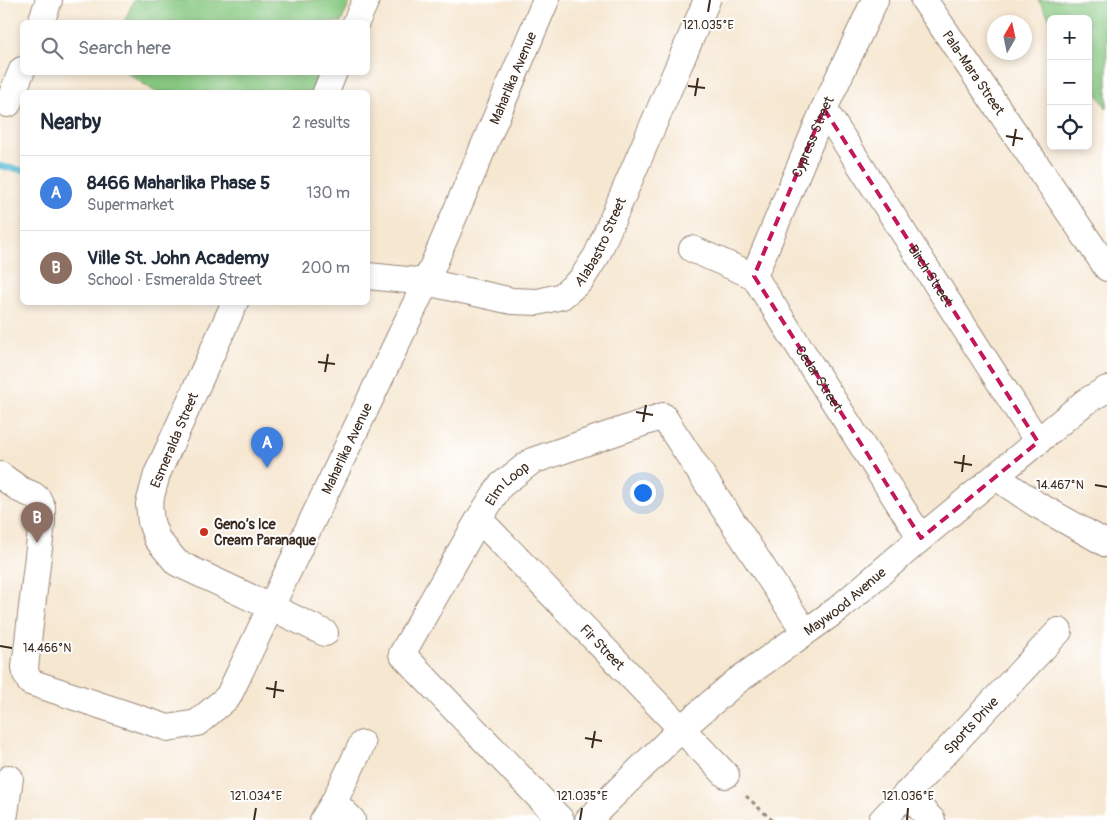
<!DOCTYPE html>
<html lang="en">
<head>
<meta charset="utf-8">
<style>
	body { margin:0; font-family:Pangolin,sans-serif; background:#f6f6f7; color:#1f2937 }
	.controls { position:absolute; right:15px; top:15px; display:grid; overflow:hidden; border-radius:8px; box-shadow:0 2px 8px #0003 }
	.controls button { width:45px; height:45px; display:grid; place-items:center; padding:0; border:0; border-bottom:1px solid #e0e1e3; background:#fff; color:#1f2937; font:25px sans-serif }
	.compass { position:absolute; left:987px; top:15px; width:45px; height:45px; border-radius:50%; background:#fff; box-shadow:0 2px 8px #0003; rotate:9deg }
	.you { position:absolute; left:642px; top:492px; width:18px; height:18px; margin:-12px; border:4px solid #fff; border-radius:50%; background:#1a73e8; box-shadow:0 0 0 8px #1a73e833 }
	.badge { display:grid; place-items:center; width:32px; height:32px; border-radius:50%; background:#c8321e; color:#fff; font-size:16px; font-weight:700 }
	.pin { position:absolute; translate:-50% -41px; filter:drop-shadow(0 1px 2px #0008) }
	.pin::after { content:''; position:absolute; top:26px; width:18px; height:15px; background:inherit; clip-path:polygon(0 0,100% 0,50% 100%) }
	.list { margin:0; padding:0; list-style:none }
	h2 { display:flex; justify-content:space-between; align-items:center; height:65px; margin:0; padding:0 20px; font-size:21px }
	h2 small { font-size:16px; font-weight:400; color:#747a83 }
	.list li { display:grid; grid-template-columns:32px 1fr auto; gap:15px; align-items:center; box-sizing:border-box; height:75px; padding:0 20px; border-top:1px solid #e0e1e3 }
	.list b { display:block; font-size:19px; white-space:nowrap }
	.list p { margin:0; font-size:16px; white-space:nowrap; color:#747a83 }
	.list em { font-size:16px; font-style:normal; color:#747a83 }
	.icon { flex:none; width:28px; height:28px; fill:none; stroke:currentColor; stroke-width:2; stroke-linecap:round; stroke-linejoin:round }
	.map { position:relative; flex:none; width:1107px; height:820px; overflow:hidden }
	.search { position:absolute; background:#fff; box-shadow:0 2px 8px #0003; left:20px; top:20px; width:350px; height:55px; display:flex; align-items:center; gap:12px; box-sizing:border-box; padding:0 18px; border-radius:8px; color:#747a83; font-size:19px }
	.panel { position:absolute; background:#fff; box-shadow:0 2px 8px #0003; left:20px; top:90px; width:350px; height:215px; border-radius:8px }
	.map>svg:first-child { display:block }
	.green { fill:#88c982; stroke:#627a50 }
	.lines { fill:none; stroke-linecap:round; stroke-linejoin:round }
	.stream { stroke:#56bcd4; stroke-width:6 }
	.minor-casing { stroke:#988878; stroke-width:28 }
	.path { stroke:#988878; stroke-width:3; stroke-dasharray:4 4; stroke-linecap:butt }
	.minor { stroke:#fff; stroke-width:26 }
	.marked { fill:none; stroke:#c2185b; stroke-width:4; stroke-dasharray:10 6; stroke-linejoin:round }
	.ticks { fill:none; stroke:#3b2a1e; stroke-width:2 }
	.poi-dot { fill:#c8321e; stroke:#fff; stroke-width:2 }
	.labels { text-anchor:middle; stroke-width:4; stroke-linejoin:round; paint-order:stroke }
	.street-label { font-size:14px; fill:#3b2a1e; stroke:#fff }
	.poi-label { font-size:14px; font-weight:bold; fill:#3b2a1e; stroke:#fff; text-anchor:start }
	.ticks-label { font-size:12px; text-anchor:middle; fill:#3b2a1e; stroke:#fff; stroke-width:4; stroke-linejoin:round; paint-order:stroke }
</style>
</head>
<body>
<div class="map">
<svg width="1107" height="820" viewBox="0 0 1107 820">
	<rect width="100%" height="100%" fill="#fff"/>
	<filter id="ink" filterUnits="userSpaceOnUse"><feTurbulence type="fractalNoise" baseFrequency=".02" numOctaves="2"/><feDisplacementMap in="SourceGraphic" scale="10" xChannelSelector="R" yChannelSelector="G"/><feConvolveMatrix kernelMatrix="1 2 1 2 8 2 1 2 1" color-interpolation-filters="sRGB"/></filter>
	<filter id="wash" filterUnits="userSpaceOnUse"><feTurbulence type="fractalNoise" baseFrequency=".0096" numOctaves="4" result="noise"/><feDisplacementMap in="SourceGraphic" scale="20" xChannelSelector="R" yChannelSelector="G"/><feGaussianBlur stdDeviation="1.12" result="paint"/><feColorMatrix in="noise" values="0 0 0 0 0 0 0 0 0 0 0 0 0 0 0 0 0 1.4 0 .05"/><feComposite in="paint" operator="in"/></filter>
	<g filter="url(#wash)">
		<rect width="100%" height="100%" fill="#f6e7d1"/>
		<path class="green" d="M 134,0 L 351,0 L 341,22 L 124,22 Z
			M 1038,0 L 1107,0 L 1107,109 L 1088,79 L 1088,19 L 1051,19 L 1051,21 Z
			M 127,73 L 319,73 L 311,92 L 156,92 Z"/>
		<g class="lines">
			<path class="stream" d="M 0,166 L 22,170"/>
		</g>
	</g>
	<g filter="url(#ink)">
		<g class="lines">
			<g class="minor-casing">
				<g id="minor">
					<path id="s1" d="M 924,0 L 1107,268"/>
					<path d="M 41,22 L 49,0"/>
					<path d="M 356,22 L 366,0"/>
					<path d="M 326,92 L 334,72"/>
					<path d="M 8,104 L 22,70"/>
					<path id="s2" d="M 824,109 L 1038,442"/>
					<path id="s3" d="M 692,249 L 754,276 L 921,538"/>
					<path id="s4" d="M 368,276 L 426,282 L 512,301 L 538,302 L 562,296 L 581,280 L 597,255 L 707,0"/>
					<path id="s5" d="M 754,276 L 824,109 L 875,0"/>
					<path d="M 235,302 L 157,474 L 149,504 L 151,522 L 157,539 L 177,563 L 271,607 L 325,633"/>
					<path id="s6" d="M 0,475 L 21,490 L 33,495 L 38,499 L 42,507 L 42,522 L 25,667 L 26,674 L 30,682 L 168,728 L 197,723 L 228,697 L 426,282 L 546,0"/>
					<path d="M 996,477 L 1036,504 L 1107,544"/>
					<path id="s7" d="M 479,519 L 726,775"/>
					<path d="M 906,794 L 932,820"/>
					<path d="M 334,802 L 352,820"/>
					<path d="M 4,820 L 10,778"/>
					<path d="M 323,820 L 334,802 L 362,744"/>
					<path id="s8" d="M 561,820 L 402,654 L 479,519 L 500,486 L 532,461 L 663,416 L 805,632"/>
					<path id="s9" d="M 588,820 L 682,728 L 737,681 L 838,609 L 921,538 L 1085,402 L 1107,389"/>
					<path id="s10" d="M 882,820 L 1059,631"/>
				</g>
			</g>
			<path class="path" d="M 746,796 L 772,820"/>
			<use href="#minor" class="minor"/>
		</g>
	</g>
	<path class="marked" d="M 824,109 L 1038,442 L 921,538 L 754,276 Z"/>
	<path class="ticks" d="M 708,12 L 710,0M 688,86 L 705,88M 695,96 L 698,78M 1006,136 L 1023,139M 1013,146 L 1016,129M 318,362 L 335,364M 325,372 L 328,354M 636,412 L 653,415M 643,422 L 646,405M 954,462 L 972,465M 962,472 L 964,455M 1095,485 L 1107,487M 0,646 L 12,648M 266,688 L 284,691M 274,698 L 276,681M 585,738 L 602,741M 592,748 L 595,731M 254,820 L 256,808M 580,820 L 582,808M 907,820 L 908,808"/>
	<circle class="poi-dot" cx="204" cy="532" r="5"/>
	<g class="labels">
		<g class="street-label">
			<text dy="5" stroke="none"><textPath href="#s1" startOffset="88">Pala-Mara Street</textPath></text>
			<text dy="5" stroke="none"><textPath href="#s6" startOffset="1128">Maharlika Avenue</textPath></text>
			<text dy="5" stroke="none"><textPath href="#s5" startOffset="151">Cypress Street</textPath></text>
			<text dy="5" stroke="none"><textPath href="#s4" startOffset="265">Alabastro Street</textPath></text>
			<text dy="5" stroke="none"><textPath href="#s2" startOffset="198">Birch Street</textPath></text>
			<text dy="5" stroke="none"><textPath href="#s3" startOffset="189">Cedar Street</textPath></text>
			<text transform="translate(174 440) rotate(-67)" y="5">Esmeralda Street</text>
			<text dy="5" stroke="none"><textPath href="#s6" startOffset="722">Maharlika Avenue</textPath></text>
			<text dy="5" stroke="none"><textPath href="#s8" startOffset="431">Elm Loop</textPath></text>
			<text dy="5" stroke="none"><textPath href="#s9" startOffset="338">Maywood Avenue</textPath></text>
			<text dy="5" stroke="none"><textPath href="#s7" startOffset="178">Fir Street</textPath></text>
			<text dy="5" stroke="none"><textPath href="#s10" startOffset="130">Sports Drive</textPath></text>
		</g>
		<g class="poi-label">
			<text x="214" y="529">Geno’s Ice<tspan x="214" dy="16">Cream Paranaque</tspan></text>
		</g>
	</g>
	<g class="ticks-label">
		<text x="708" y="29">121.035°E</text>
		<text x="1060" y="489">14.467°N</text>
		<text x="47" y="652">14.466°N</text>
		<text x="256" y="800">121.034°E</text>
		<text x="582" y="800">121.035°E</text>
		<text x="908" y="800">121.036°E</text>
	</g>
</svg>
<div class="controls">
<button>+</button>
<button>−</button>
<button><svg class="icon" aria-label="locate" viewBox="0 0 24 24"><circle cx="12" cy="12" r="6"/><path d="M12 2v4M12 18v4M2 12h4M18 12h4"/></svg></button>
</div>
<svg class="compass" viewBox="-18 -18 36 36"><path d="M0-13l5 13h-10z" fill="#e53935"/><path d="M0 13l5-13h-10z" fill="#747a83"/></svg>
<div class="you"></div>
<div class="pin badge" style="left:267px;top:468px;background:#3f7fe0">A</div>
<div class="pin badge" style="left:37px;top:543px;background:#8d6e63">B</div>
<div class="search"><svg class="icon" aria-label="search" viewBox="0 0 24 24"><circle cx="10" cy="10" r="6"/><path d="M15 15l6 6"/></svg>Search here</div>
<section class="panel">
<h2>Nearby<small>2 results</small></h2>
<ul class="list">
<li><span class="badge" style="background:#3f7fe0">A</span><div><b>8466 Maharlika Phase 5</b><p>Supermarket</p></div><em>130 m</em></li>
<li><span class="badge" style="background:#8d6e63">B</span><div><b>Ville St. John Academy</b><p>School · Esmeralda Street</p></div><em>200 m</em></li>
</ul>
</section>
</div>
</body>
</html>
